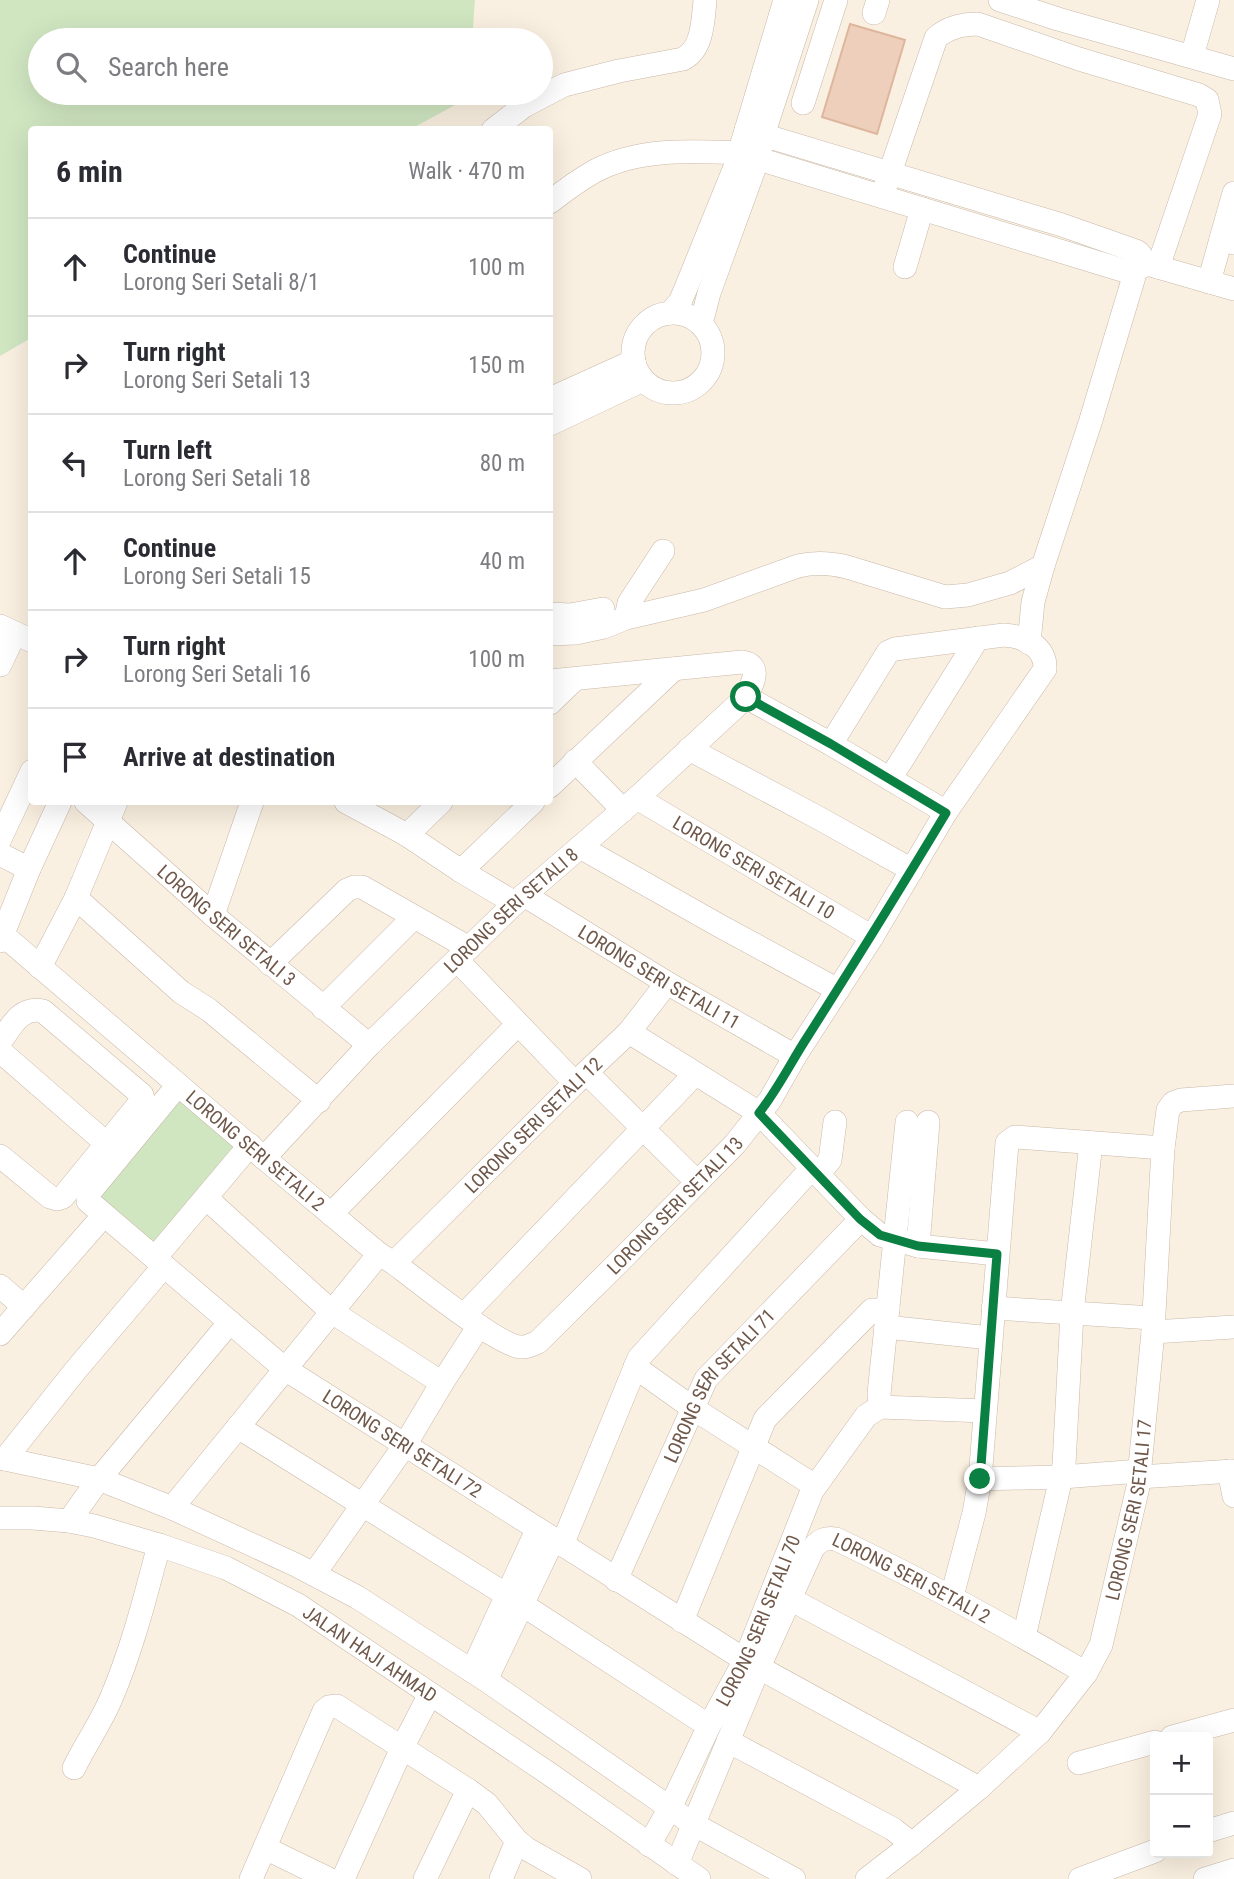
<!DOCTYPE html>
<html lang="en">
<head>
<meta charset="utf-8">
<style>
	body { margin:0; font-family:"Roboto Condensed",sans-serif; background:#f7f7f7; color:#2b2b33 }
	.controls { position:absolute; right:21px; bottom:21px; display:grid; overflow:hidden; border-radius:7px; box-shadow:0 7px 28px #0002 }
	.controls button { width:63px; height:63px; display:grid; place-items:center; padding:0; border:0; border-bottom:2px solid #e1e1e2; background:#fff; color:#2b2b33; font:35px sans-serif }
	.stop { position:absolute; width:21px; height:21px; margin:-16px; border:5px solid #0b8043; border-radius:50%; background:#fff }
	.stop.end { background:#0b8043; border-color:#fff; box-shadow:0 2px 7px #0008 }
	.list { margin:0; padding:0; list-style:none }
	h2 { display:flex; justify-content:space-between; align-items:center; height:91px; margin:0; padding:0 28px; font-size:30px }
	h2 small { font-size:23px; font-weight:400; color:#7c7c81 }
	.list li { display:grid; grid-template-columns:46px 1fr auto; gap:21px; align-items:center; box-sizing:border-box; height:98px; padding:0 28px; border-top:2px solid #e1e1e2 }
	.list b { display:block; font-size:26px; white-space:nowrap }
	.list p { margin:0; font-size:23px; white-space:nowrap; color:#7c7c81 }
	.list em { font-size:23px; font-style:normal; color:#7c7c81 }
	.icon { flex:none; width:38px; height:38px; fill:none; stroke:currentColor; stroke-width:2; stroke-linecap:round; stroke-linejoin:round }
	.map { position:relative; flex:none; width:1234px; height:1879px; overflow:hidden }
	.search { position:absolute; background:#fff; box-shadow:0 7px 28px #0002; left:28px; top:28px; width:525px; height:77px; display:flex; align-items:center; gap:18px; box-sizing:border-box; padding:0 24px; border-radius:38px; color:#7c7c81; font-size:26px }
	.panel { position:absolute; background:#fff; box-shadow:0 7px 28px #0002; left:28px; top:126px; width:525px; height:679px; border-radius:7px }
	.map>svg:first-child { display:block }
	.green { fill:#d0e6c1 }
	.building { fill:#edcfbb; stroke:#deb69d; stroke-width:2 }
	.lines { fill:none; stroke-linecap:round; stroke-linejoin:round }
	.minor-casing { stroke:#c9b8a9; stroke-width:24 }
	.minor { stroke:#fff; stroke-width:23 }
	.route { stroke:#0b8043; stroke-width:9 }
	.labels { text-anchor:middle; stroke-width:6; stroke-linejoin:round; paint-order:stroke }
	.street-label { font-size:19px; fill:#6f584a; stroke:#fdf5e7 }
</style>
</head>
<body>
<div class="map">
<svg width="1234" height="1879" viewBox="0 0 1234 1879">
	<rect width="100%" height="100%" fill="#faf0e1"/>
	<path class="green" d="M 0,0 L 475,0 L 472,40 L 40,40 L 40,93 L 468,93 L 468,98 L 411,129 L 32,130 L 31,338 L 0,356 Z
		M 175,1088 L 239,1151 L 155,1248 L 93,1196 Z"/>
	<path class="building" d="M 850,24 L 905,40 L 877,134 L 822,117 Z"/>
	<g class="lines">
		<g class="minor-casing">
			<g id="minor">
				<path d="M 1000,0 L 1058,19 L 1234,69"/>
				<path d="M 874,13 L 878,0"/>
				<path d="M 1192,56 L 1208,0"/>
				<path d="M 803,103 L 836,0"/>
				<path d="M 493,130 L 524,106 L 564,85 L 619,71 L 683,59 C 703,49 703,20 705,0"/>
				<path d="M 746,130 L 1062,225 L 1136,251 L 1139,253 L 1147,264"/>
				<path d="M 882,196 L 936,38 C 948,27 962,24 978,24 L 1079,59 L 1199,95 L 1207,100 L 1210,114 L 1158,267"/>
				<path d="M 550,202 C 564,191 579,180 595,171 C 639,148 691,151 739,153 L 1122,270 L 1136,270 L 1147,264 L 1234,289"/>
				<path d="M 1221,239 L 1234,193"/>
				<path d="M 905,267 L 922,209"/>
				<path d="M 1209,282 L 1221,239 L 1234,243"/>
				<path d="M 670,313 L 680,302 L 686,288 L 735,167 L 785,0"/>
				<circle cx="673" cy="353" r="40"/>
				<path d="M 701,324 L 709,293 L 758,158 L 767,123 L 807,0"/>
				<path d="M 550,399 L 634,361"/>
				<path d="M 550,424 L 643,380"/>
				<path d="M 550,614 L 570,615 L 603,609"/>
				<path d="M 626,618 L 629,603 L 663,551"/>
				<path d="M 0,626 L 32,641"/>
				<path d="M 550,634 L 576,633 L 604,627 L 626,618 L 704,600 L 798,566 C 815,562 830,563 847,567 L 945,597 L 968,595 L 1010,583 L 1043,566"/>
				<path d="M 1029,643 L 1033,602 L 1043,566 L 1090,423 L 1136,270 L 1139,256"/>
				<path d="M 0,665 L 15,633"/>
				<path d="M 746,697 L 831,744 L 946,812"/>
				<path d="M 550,703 L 575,679"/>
				<path d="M 689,749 L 815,816 L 912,870"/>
				<path d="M 575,761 L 623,810"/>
				<path d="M 890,779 L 978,638"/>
				<path d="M 550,786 L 674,669"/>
				<path id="s1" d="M 637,798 L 872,937"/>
				<path id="s2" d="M 86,802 L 213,915 L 369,1045"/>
				<path d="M 346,802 L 407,835 L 461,871 L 515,903"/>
				<path d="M 407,835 L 441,802"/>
				<path d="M 0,839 L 32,771"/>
				<path d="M 580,847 L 720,926 L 838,990"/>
				<path d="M 0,854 L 29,869"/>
				<path d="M 461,871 L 533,802"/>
				<path id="s3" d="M 524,895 L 667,983 L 795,1056"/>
				<path d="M 76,898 L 181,992 L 209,1010 L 319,1101"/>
				<path d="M 213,915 L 252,802"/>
				<path id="s4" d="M 3,935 L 264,1158 L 379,1254 L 394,1263 C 415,1279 501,1348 522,1347 C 528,1347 533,1344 538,1342 L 621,1260 L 735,1144 L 770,1100 L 795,1056 L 872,937 L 946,812 L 1045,669 C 1046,647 1024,636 1004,635 L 895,649 L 888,652 L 831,744"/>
				<path d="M 0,941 L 29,869 L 60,802"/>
				<path d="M 457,960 L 575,1083"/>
				<path d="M 270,964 L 347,890 L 354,887 L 362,887 L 469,948"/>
				<path d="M 40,967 L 76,898 L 116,802"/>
				<path d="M 323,1008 L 414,917"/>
				<path d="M 629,1032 L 759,1113 L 861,1219 L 880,1235 L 918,1246 L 997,1254"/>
				<path d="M 0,1042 C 12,1026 20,1006 43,1011 L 142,1095 L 143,1099 L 63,1197 L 57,1199 L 50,1197 L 0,1156"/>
				<path d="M 0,1051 L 107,1144"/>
				<path d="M 587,1073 L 697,1182"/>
				<path id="s5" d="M 178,1085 L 89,1193 L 88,1201 L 285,1369 L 745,1660 L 979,1788"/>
				<path id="s6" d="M 264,1158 L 369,1045 L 515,903 L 637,798 L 746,697 C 752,685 763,665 742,662 L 550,681"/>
				<path d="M 818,1174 L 830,1160 L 835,1122"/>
				<path d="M 206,1198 L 332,1312 L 442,1383"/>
				<path d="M 332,1215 L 337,1208 L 518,1024"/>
				<path d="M 918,1246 L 928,1122"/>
				<path d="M 155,1258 L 250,1145"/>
				<path id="s7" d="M 394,1263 L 575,1083 L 629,1032 L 667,983"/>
				<path d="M 0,1286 L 24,1307"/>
				<path d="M 993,1308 L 1153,1318"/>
				<path d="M 464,1315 L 695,1074"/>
				<path d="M 886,1327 L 990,1338"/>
				<path d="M 1153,1332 L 1234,1327"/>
				<path d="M 0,1334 L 104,1215"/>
				<path d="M 635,1367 L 694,1409 L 815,1486"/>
				<path d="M 880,1407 L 879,1394 L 907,1122"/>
				<path d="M 880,1407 L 985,1411"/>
				<path d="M 238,1427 L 537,1614 L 709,1726"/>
				<path d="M 0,1458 L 99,1479 L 172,1508 L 296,1565 L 357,1597 L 486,1680 L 693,1824 L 794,1879"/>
				<path d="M 5,1459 L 75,1371 L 164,1266"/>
				<path d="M 1229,1471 L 1234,1496"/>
				<path d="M 1139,1477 L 1234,1471"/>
				<path d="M 980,1479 L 1062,1477 L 1140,1471"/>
				<path d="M 172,1508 L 379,1254"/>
				<path id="s8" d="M 0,1518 L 33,1518 L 69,1521 L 94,1526 L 159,1545 L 226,1568 L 298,1605 L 548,1773 L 699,1879"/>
				<path d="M 69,1521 L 99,1479 L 230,1322"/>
				<path d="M 562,1545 L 639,1358 L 812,1168"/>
				<path d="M 314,1574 L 405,1445 L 442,1383 L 479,1326"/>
				<path id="s9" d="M 616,1580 L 706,1379 L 861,1219"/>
				<path d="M 952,1596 L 974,1513 L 980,1479 L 1007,1143 L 1015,1137 L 1163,1148"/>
				<path d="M 790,1599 L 1040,1732"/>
				<path d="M 682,1621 L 765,1419 L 872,1310 L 888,1310"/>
				<path d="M 1024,1637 L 1064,1465 L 1072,1313 L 1091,1143"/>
				<path d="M 472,1671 L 537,1530"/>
				<path d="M 486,1680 L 553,1540"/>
				<path d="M 1172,1737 L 1234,1720"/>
				<path d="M 728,1741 L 893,1829 L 912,1844"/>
				<path d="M 1079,1763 L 1155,1742"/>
				<path d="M 74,1768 C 85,1745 100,1724 110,1701 C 132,1650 145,1598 159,1545"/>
				<path d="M 1208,1831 L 1234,1823"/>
				<path id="s10" d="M 649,1845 L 670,1808 L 709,1726 L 745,1660 L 812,1491 L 866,1416 L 880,1407"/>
				<path d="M 265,1848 L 329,1879"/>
				<path id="s11" d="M 677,1864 L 759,1667 L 813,1548 C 820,1540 826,1537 836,1539 C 922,1580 1004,1625 1086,1673"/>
				<path d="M 251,1879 L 324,1711 L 329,1707 L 337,1706 L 468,1790 L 487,1804 L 517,1841 L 527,1849 L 580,1879"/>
				<path d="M 343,1879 L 402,1748 L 430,1694"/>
				<path d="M 425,1879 L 468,1790"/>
				<path d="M 501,1879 L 517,1841"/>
				<path id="s12" d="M 867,1879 L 912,1844 L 979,1788 L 1040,1732 L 1086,1673 L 1101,1645 L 1138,1487 L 1153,1332 L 1163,1148 L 1168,1110 L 1173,1103 L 1181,1100 L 1234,1096"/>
				<path d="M 1080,1879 L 1155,1851"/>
				<path d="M 1205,1879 L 1234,1870"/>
			</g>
		</g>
		<use href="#minor" class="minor"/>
	</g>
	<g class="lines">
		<path class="route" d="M 746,697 L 831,744 L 946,813 C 901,888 855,962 808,1036 C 791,1062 778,1089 759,1113 L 860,1219 L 880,1235 L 918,1246 L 997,1254 L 980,1479"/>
	</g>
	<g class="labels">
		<g class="street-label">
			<text dy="7" stroke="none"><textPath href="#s1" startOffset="136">LORONG SERI SETALI 10</textPath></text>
			<text dy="7" stroke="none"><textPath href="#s6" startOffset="350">LORONG SERI SETALI 8</textPath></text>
			<text dy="7" stroke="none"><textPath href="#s2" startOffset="187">LORONG SERI SETALI 3</textPath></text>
			<text dy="7" stroke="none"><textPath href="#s3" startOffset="158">LORONG SERI SETALI 11</textPath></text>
			<text dy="7" stroke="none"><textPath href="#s7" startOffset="196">LORONG SERI SETALI 12</textPath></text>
			<text dy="7" stroke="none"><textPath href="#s4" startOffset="332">LORONG SERI SETALI 2</textPath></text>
			<text dy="7" stroke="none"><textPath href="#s4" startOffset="875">LORONG SERI SETALI 13</textPath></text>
			<text dy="7" stroke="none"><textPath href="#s9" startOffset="222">LORONG SERI SETALI 71</textPath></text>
			<text dy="7" stroke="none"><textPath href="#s5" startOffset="546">LORONG SERI SETALI 72</textPath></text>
			<text dy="7" stroke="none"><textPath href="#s12" startOffset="472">LORONG SERI SETALI 17</textPath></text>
			<text dy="7" stroke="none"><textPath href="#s11" startOffset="455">LORONG SERI SETALI 2</textPath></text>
			<text dy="7" stroke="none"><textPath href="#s10" startOffset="250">LORONG SERI SETALI 70</textPath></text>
			<text dy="7" stroke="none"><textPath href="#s8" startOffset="401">JALAN HAJI AHMAD</textPath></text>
		</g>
	</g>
</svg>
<div class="controls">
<button>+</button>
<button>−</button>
</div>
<div class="stop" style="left:746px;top:697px"></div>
<div class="stop end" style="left:980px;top:1479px"></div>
<div class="search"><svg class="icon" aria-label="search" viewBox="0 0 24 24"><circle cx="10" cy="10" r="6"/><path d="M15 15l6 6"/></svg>Search here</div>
<section class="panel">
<h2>6 min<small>Walk · 470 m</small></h2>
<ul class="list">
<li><svg class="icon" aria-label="ahead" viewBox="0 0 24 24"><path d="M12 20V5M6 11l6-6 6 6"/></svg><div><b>Continue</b><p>Lorong Seri Setali 8/1</p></div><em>100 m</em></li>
<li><svg class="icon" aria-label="right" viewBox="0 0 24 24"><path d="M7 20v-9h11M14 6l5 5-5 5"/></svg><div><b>Turn right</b><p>Lorong Seri Setali 13</p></div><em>150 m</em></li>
<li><svg class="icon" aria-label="left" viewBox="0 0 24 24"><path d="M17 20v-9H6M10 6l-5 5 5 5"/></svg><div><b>Turn left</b><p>Lorong Seri Setali 18</p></div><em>80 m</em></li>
<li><svg class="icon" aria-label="ahead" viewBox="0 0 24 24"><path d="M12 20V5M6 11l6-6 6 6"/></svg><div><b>Continue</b><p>Lorong Seri Setali 15</p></div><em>40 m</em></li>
<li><svg class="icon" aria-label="right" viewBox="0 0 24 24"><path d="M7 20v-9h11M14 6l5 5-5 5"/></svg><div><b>Turn right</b><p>Lorong Seri Setali 16</p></div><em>100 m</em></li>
<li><svg class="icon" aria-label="arrive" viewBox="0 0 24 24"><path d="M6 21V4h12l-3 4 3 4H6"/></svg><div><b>Arrive at destination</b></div></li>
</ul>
</section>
</div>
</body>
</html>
